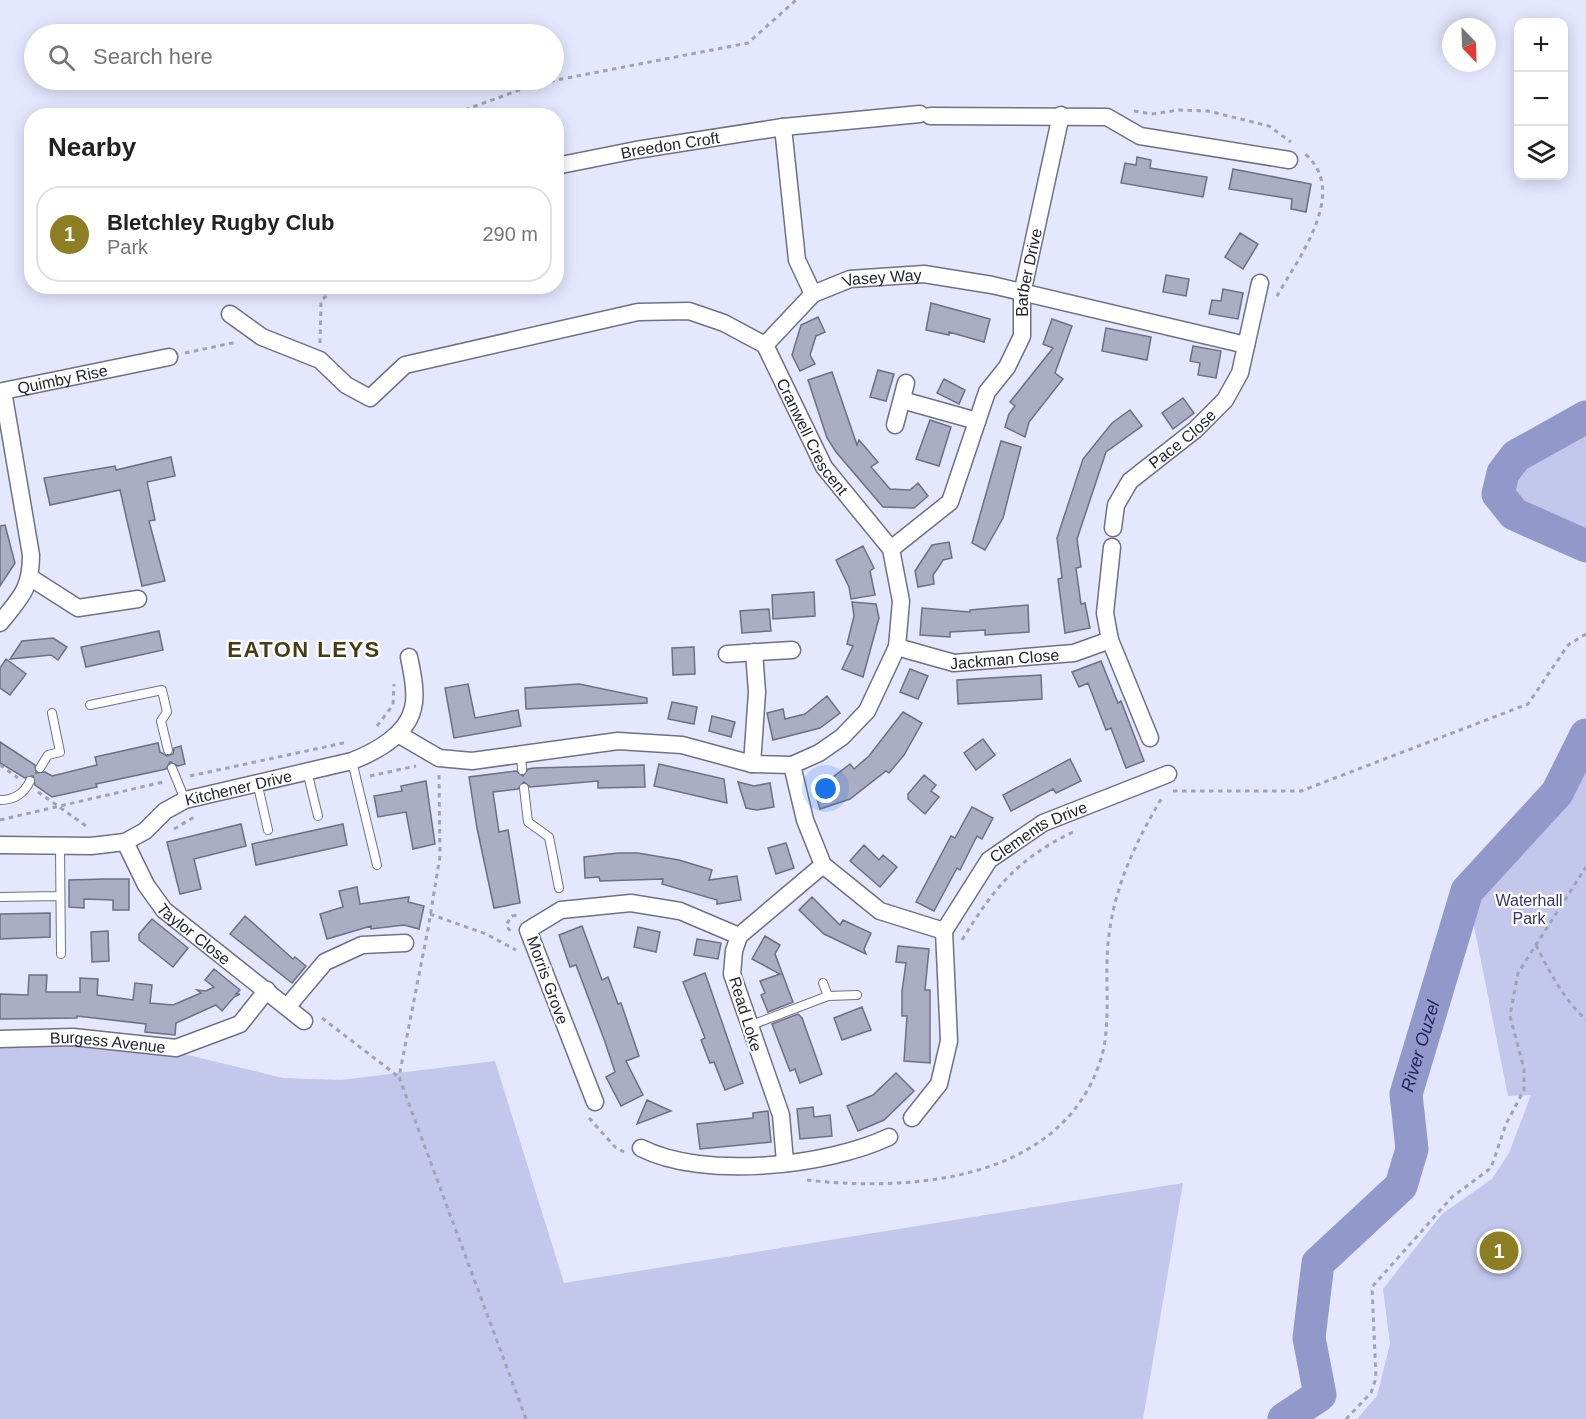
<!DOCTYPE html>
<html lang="en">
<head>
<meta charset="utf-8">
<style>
	body { margin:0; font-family:Helvetica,sans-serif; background:#f2f2f2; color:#222 }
	.controls { position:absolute; right:18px; top:18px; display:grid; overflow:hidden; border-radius:12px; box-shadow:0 3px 15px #0003 }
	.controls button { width:54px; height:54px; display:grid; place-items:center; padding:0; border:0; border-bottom:2px solid #e0e0e0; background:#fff; color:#222; font:30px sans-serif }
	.compass { position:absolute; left:1442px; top:18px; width:54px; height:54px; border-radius:50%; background:#fff; box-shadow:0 3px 15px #0003; rotate:157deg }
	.you { position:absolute; left:826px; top:789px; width:21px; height:21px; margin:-15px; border:4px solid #fff; border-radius:50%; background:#1a73e8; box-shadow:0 0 0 9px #1a73e833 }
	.badge { display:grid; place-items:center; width:39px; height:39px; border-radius:50%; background:#8d7d23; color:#fff; font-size:20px; font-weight:700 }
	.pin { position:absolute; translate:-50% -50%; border:3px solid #fff; box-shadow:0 2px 6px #0006 }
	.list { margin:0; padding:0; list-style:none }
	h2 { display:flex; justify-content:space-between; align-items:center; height:78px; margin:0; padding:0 24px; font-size:26px }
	h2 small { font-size:20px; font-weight:400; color:#767676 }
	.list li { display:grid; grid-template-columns:39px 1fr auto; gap:18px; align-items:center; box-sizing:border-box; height:96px; margin:0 12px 12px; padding:0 12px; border:2px solid #e0e0e0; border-radius:24px }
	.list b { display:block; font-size:22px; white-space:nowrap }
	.list p { margin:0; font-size:20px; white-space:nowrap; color:#767676 }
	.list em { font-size:20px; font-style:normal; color:#767676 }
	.icon { flex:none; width:33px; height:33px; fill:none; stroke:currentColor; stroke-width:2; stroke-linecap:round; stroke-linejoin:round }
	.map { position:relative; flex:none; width:1586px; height:1419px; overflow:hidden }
	.search { position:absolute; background:#fff; box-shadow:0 3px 15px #0003; left:24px; top:24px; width:540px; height:66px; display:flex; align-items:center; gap:15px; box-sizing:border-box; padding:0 21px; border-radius:33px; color:#767676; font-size:22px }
	.panel { position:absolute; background:#fff; box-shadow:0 3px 15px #0003; left:24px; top:108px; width:540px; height:186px; border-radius:24px }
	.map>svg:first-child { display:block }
	.green { fill:#c2c7eb }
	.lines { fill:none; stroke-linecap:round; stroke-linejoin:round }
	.river { stroke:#9398ca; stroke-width:33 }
	.building { fill:#aaadc3; stroke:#6d7083; stroke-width:1.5 }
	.service-casing { stroke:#6e7184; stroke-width:10 }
	.minor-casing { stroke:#6e7184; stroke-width:19 }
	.path { stroke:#a0a3b5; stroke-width:3; stroke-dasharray:4.5 4.5; stroke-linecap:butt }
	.service { stroke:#fff; stroke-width:8 }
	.minor { stroke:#fff; stroke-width:16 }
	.labels { text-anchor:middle; stroke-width:4.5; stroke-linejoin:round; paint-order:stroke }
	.street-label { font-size:16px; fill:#24262e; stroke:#fff }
	.park-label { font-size:16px; fill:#333471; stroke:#fff }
	.water-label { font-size:18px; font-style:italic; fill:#211f5a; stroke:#fff }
	.district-label { font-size:22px; font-weight:bold; letter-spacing:1.5px; fill:#443d13; stroke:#fff }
</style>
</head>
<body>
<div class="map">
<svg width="1586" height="1419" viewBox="0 0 1586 1419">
	<rect width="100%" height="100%" fill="#e4e7fe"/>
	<path class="green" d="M 1586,417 L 1586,546 L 1514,514 L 1498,494 L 1503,473 L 1516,456 Z
		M 1586,735 L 1586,1419 L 1357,1419 L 1377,1396 L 1390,1344 L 1383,1289 L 1442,1214 L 1492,1179 L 1509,1153 L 1531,1095 L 1508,1096 L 1467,891 L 1557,793 Z
		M 84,1046 L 188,1055 L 283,1078 L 341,1080 L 495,1061 L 564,1283 L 1183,1183 L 1143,1419 L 0,1419 L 0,1047 Z"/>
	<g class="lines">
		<g class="river">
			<path d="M 1586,417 L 1516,456 L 1503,473 L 1498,494 L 1514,514 L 1586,546"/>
			<path id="s1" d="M 1284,1419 L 1320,1395 L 1309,1338 L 1318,1263 L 1401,1186 L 1412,1149 L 1406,1094 L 1467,891 L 1557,793 L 1586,735"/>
		</g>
	</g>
	<path class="building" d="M 1137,157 L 1151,160 L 1150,168 L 1207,177 L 1203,197 L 1121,183 L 1125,163 L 1136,165 Z
		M 1233,169 L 1311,184 L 1306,212 L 1291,209 L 1292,199 L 1229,189 Z
		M 1240,233 L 1258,244 L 1243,269 L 1225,257 Z
		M 1166,275 L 1189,279 L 1186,296 L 1163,292 Z
		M 1223,289 L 1243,293 L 1238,319 L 1209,314 L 1212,300 L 1221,301 Z
		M 931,303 L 990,319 L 984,342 L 949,332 L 949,335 L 926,330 Z
		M 818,317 L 825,332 L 816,336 L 810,355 L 815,364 L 800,371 L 792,355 L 801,325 Z
		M 1052,319 L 1072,326 L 1055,373 L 1063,379 L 1029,422 L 1025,437 L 1005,427 L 1009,414 L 1015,406 L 1010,402 L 1053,348 L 1043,344 Z
		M 1106,328 L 1151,337 L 1147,360 L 1102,351 Z
		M 1193,346 L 1221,351 L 1216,378 L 1198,375 L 1200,363 L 1190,361 Z
		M 878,370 L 894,374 L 886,401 L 870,397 Z
		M 832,372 L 857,445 L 859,440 L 878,462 L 871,467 L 890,489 L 910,490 L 918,483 L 928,496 L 914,508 L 883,507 L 836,452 L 827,438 L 808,380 Z
		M 944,379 L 965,390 L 959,404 L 937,393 Z
		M 1183,398 L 1194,413 L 1173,429 L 1162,413 Z
		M 1130,410 L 1142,426 L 1106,452 L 1077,539 L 1081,567 L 1076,568 L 1081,604 L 1085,603 L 1090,628 L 1065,633 L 1058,579 L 1062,578 L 1057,538 L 1083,459 L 1112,423 Z
		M 930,420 L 951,427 L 939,466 L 916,459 Z
		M 1001,441 L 1021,447 L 1003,518 L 985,550 L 972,543 Z
		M 171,457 L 175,476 L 147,482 L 155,520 L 149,521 L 165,581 L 142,586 L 120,490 L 50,505 L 44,478 L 115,466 L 116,470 Z
		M 5,525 L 15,563 L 0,586 L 0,526 Z
		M 949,542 L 952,558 L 943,560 L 938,568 L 933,575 L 934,584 L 918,587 L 915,571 L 932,545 Z
		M 863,546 L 874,568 L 870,571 L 875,595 L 851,599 L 849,587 L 836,560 Z
		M 814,592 L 815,616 L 773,619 L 772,595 Z
		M 852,602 L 876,604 L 879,618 L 863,677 L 842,669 L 853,646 L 847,644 L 854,616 Z
		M 1028,605 L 1029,632 L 985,635 L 985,630 L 950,632 L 950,637 L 920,635 L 922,608 L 970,612 L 970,610 Z
		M 769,609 L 771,631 L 742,633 L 740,611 Z
		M 159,631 L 163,650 L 86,667 L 81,647 Z
		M 53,638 L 67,647 L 58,660 L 51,655 L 10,659 L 22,641 Z
		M 694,647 L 695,674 L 673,675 L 672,648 Z
		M 6,659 L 26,674 L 10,695 L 0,688 L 0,668 Z
		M 1101,661 L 1118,703 L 1121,701 L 1144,761 L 1126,768 L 1111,728 L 1106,730 L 1088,683 L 1079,687 L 1072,672 Z
		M 910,669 L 928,676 L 918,699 L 900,692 Z
		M 1041,675 L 1042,699 L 958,704 L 957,680 Z
		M 468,684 L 475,718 L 518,710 L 521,726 L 454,738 L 445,688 Z
		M 579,684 L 647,698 L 647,703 L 526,709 L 525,688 Z
		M 827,696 L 840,713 L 820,728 L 773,740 L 767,713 L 783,709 L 785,719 L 805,714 Z
		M 672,702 L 697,707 L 694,724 L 668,719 Z
		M 903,712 L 922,723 L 904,755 L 889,773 L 886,771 L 850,799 L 820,809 L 813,786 L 829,780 L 850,764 L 854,769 L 869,756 Z
		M 712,716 L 735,722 L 731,737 L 709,731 Z
		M 983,739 L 995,755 L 976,770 L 964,753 Z
		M 0,742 L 35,765 L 36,773 L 45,772 L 52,776 L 97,765 L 95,757 L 158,743 L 160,752 L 167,756 L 173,754 L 174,748 L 181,746 L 185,764 L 178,766 L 170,762 L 166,769 L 96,784 L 97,787 L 52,797 L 35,785 L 33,776 L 25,778 L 0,763 Z
		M 1070,759 L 1081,781 L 1056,793 L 1053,789 L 1011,811 L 1003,795 Z
		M 659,764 L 724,779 L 727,803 L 654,786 Z
		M 644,765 L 645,787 L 598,788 L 598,781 L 530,787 L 524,782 L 518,789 L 493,792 L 499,832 L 508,830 L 520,903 L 494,908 L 477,828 L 469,777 L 516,771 L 523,776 L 528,769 L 534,768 Z
		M 924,775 L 936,785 L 931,791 L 939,797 L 925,814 L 908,799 L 908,794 Z
		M 426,781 L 435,844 L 413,849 L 406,812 L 378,817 L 374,796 L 402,791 L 401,786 Z
		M 738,782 L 754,786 L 770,783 L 774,807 L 757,810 L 746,808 Z
		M 972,807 L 993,818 L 982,839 L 977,836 L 960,870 L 957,868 L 934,911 L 916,902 L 951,836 L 955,838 Z
		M 241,824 L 246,846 L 194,859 L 201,889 L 180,894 L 167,842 Z
		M 343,824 L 347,845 L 256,865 L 252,844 Z
		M 786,843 L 794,868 L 776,874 L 768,848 Z
		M 864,845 L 879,860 L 883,855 L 897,867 L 880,887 L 850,861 Z
		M 618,853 L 638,853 L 679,860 L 712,870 L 709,880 L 737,876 L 741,900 L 717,904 L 717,900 L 662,884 L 663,879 L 600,881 L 599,877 L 585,878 L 584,857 Z
		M 104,879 L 129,879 L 129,910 L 113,910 L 113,900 L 84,899 L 84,908 L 69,907 L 69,880 Z
		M 357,887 L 360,904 L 409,897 L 408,902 L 424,906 L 419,929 L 404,925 L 371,929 L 371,926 L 327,939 L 320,914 L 343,907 L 339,891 Z
		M 812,897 L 840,925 L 843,920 L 871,933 L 864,949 L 866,954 L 824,934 L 799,910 Z
		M 50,913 L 50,937 L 0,939 L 0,914 Z
		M 245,916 L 293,959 L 295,957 L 306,966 L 292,983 L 230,934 Z
		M 152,919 L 188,948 L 173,967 L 139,940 L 139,934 Z
		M 582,926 L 602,980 L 608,977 L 618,1004 L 621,1003 L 639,1056 L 626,1061 L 643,1095 L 621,1106 L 606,1077 L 615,1072 L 604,1039 L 576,965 L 570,967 L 559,935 Z
		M 638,927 L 660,932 L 656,952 L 634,947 Z
		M 108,931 L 109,961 L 92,962 L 91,932 Z
		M 765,936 L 780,945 L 775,954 L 793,1002 L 768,1012 L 761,995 L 765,993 L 760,981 L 780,974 L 752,959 Z
		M 697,939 L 721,943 L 718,959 L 694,955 Z
		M 898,946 L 929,949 L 925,990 L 930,990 L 930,1063 L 904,1061 L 907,1016 L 902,1016 L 902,991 L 906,963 L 896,962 Z
		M 214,969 L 240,990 L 236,994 L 240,994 L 234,997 L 222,1011 L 216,1005 L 176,1023 L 175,1035 L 145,1032 L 146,1024 L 77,1016 L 77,1018 L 0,1019 L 0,994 L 28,995 L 29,975 L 47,975 L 46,992 L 80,992 L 80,978 L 98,979 L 97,995 L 133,1000 L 135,983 L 152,985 L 150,1003 L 173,1005 L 201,993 L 197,990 L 206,991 L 214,987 L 205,980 Z
		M 705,973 L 743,1083 L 725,1090 L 714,1062 L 710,1063 L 701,1040 L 705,1038 L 683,982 Z
		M 862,1007 L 871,1030 L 842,1040 L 834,1018 Z
		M 798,1014 L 802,1018 L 822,1074 L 800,1083 L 795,1069 L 790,1071 L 772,1024 Z
		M 896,1073 L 914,1091 L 884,1120 L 858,1131 L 847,1106 L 873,1095 Z
		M 647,1100 L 671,1111 L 637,1124 Z
		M 813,1107 L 814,1117 L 830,1115 L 832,1136 L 800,1139 L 797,1109 Z
		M 768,1111 L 771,1142 L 700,1149 L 697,1124 L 753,1118 L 753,1113 Z"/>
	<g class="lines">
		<g class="service-casing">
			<path id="service" d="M 90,705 L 162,690 L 167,712 L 161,721 L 168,750
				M 521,753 L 522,770
				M 352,761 L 377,865
				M 40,768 L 48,755 L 60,752 L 52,713
				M 172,768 L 185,800
				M 307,771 L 318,816
				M 257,782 L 268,830
				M 524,788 L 528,822 L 549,837 L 559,888
				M 0,800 C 14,800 24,794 30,781
				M 60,846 L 61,954
				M 0,897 L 58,896
				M 823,983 L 828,996
				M 749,1026 L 828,996 L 857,995"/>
		</g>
		<g class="minor-casing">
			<g id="minor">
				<path d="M 930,116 L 1107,117 L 1140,136 L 1289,160"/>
				<path d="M 783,127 L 920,114"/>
				<path id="s2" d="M 556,166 L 636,150 L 783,127 L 797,260 L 813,294"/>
				<path id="s3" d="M 230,314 L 262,337 L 320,360 L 346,385 L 370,398 L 405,365 L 638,312 L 689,311 L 724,323 L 765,345 L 824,467 L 891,549 L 901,601 L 897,647 L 867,711 L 842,737 L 819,753 L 792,765 L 752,764 L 682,745 L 618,741 L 472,761 L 439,758 L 398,734"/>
				<path id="s4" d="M 765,345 L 813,294 L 850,279 L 924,274 L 992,285 L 1246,345"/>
				<path d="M 902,400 L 977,421"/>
				<path d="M 895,425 L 906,383"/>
				<path id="s5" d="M 1113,528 L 1116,505 L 1130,481 L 1195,430 L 1225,400 L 1240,373 L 1260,283"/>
				<path d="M 1112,547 L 1105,613 L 1110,640 L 1150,738"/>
				<path id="s6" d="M 891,549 L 950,502 L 987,392 L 1007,367 L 1022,336 L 1022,294 L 1061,115"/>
				<path d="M 31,578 L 78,608 L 138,599"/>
				<path id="s7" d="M 0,623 C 21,597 31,589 31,555 L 3,391 L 169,357"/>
				<path id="s8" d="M 897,647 L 954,663 L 1074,653 L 1110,640"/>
				<path d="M 727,654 L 792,650"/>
				<path d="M 752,764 L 757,692 L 754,652"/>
				<path d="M 792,765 L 805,820 L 823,865 L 880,911 L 944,931"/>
				<path id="s9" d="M 125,842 L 146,885 L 164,910 L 304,1021"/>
				<path id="s10" d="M 0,845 L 91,846 L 125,842 L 145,831 L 165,811 L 185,800 L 352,761 C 375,752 407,735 413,708 C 417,694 412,671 409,657"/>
				<path d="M 287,1007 L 325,962 L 362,945 L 405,943"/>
				<path id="s11" d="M 0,1039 L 73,1037 L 176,1048 L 240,1024 L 267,990"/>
				<path d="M 595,1102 L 528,930 L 561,910 L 631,903 L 680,911 L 739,936"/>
				<path id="s12" d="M 912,1118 L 939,1084 L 949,1041 L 944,931 L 989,860 L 1043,823 L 1168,774"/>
				<path d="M 641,1148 C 704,1180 827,1166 889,1137"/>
				<path d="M 785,1162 L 781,1115 L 732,974 L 734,951 L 739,936 L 823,865"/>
			</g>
		</g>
		<path class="path" d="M 1134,111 L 1152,114 L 1179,110 L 1208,111 L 1269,126 L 1291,142
			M 448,116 L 536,84 L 748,43 L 796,0
			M 1277,296 C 1297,260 1350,192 1305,154
			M 320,343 L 321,301 L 336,286
			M 185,353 L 237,342
			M 377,726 L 393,705 L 394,684
			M 0,765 L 18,778
			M 439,775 L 440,856 L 428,929 L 399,1077 L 526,1419
			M 190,776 L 348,742
			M 370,776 L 416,766
			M 1173,791 L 1301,791 L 1528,704 L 1568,645 L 1586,634
			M 38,792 L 89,828
			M 0,820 L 163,782
			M 174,829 L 194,817
			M 430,914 L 486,934 L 516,950
			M 510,931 L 506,925 L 512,916 L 518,915
			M 962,940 C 994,888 1017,859 1073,832
			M 1536,945 C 1550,973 1563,998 1586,1020
			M 322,1018 L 399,1077
			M 589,1118 L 615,1147 L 624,1152
			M 807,1180 C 912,1192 1060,1181 1100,1062 C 1113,1023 1103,976 1109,935 C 1115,885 1137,839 1163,796
			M 1346,1419 L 1371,1393 L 1376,1378 L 1372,1287 L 1452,1197 L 1491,1168 L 1506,1124 L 1524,1090 L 1524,1069 L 1510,1016 L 1518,973 L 1586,867"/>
		<use href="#service" class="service"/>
		<use href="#minor" class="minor"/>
	</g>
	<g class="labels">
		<g class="street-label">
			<text dy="6" stroke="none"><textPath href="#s2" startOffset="116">Breedon Croft</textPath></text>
			<text dy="6" stroke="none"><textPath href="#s6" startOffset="322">Barber Drive</textPath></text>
			<text dy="6" stroke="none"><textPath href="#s4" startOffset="142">Vasey Way</textPath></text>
			<text dy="6" stroke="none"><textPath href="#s7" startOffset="304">Quimby Rise</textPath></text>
			<text dy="6" stroke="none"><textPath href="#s3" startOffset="690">Cranwell Crescent</textPath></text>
			<text dy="6" stroke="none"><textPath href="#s5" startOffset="118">Pace Close</textPath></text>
			<text dy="6" stroke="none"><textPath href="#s8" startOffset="110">Jackman Close</textPath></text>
			<text dy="6" stroke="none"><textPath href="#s10" startOffset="254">Kitchener Drive</textPath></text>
			<text dy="6" stroke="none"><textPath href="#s12" startOffset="339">Clements Drive</textPath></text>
			<text dy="6" stroke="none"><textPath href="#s9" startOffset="117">Taylor Close</textPath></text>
			<text transform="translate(548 980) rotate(70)" y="6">Morris Grove</text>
			<text transform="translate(746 1014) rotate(73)" y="6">Read Loke</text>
			<text dy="6" stroke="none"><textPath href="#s11" startOffset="108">Burgess Avenue</textPath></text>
		</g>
		<g class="park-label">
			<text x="1529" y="906">Waterhall<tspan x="1529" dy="18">Park</tspan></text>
		</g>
		<g class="water-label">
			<text dy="6" stroke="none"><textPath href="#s1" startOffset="434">River Ouzel</textPath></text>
		</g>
		<g class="district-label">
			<text x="304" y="657">EATON LEYS</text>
		</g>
	</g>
</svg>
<div class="controls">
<button>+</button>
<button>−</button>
<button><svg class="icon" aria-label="layers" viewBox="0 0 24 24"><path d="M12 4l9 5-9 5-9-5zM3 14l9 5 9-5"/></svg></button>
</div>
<svg class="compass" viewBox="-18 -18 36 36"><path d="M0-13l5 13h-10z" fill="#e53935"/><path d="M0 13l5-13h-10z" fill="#767676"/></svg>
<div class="you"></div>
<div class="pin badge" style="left:1499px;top:1251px">1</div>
<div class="search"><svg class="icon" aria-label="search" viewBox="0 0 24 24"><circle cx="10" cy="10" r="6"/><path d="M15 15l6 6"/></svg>Search here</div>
<section class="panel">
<h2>Nearby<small></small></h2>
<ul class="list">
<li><span class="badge">1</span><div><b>Bletchley Rugby Club</b><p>Park</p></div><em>290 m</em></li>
</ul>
</section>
</div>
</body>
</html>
